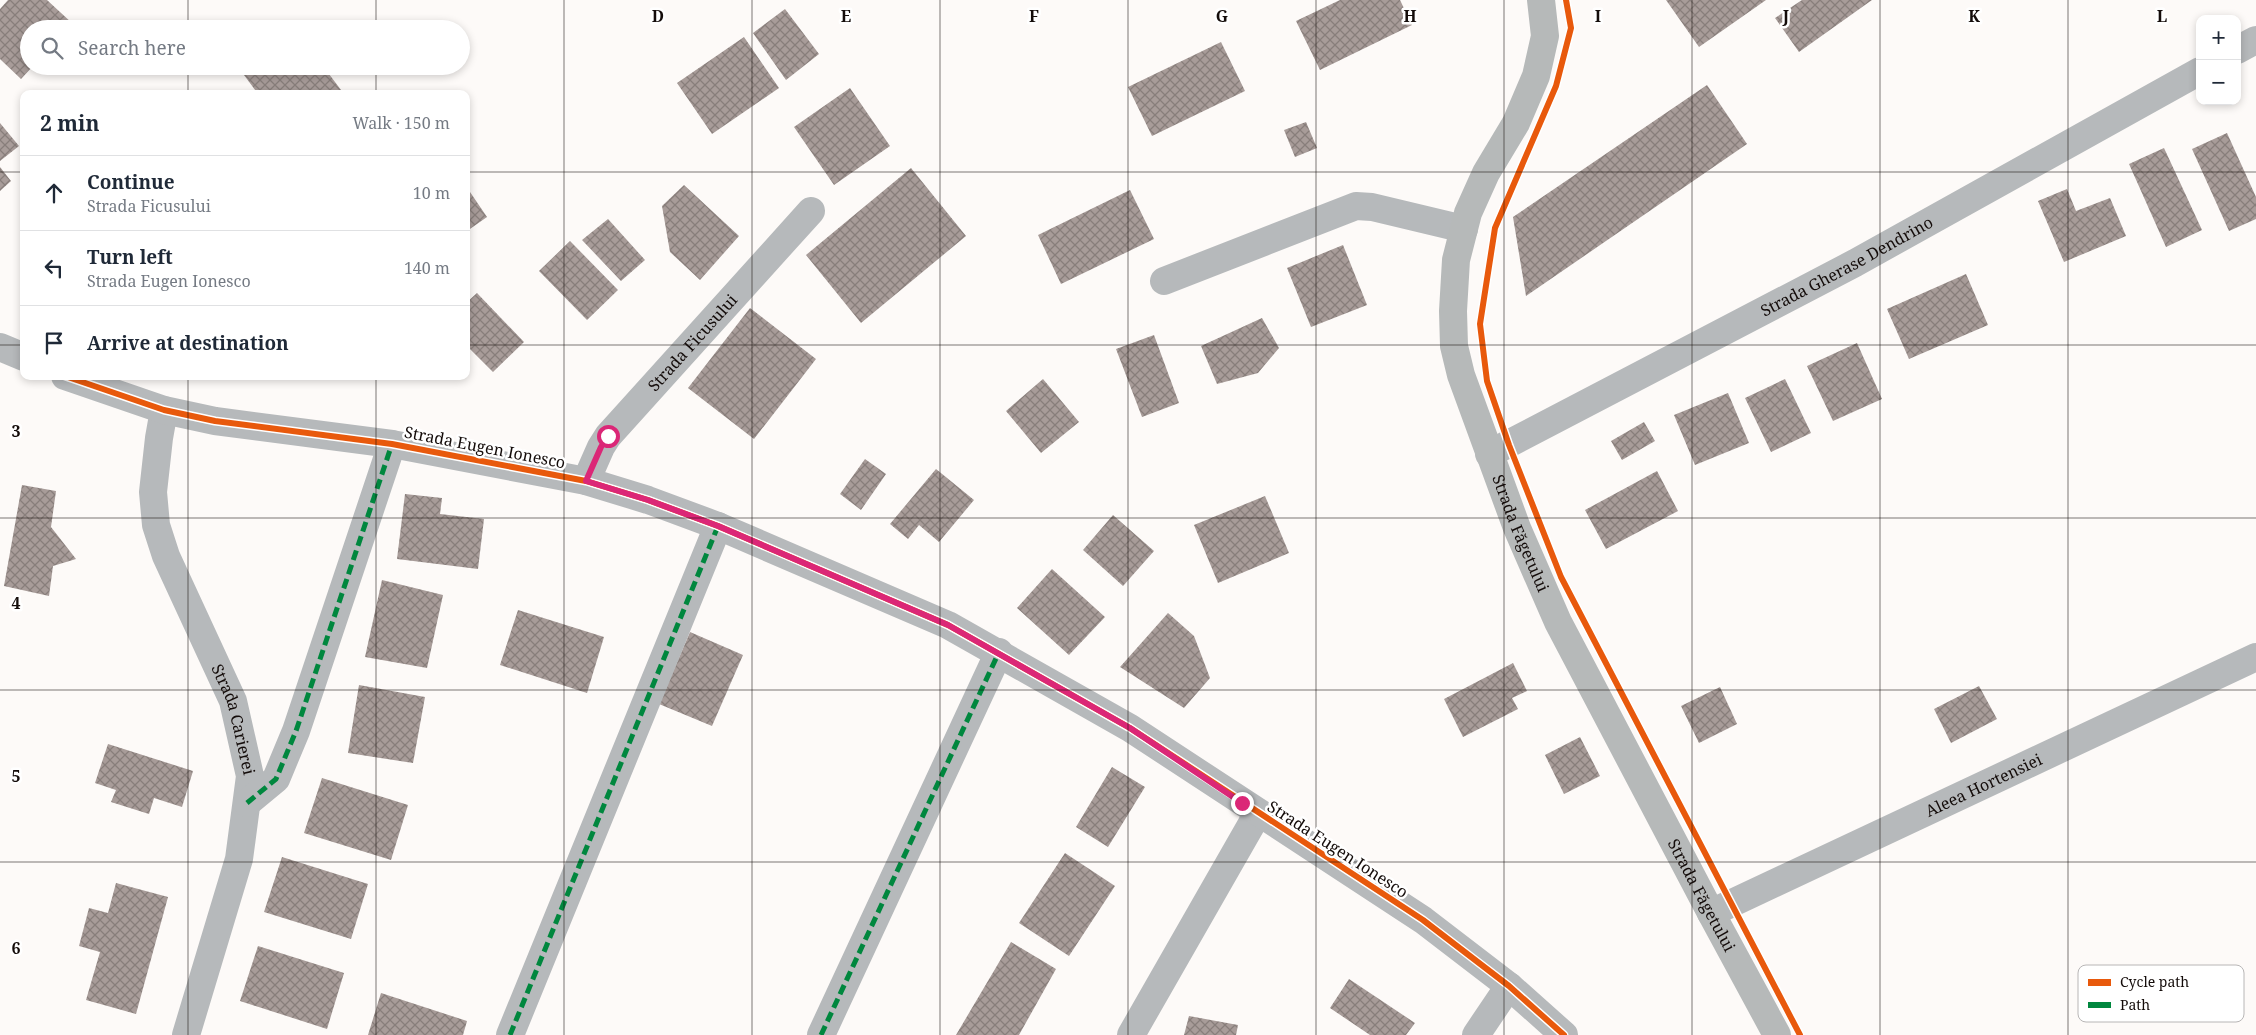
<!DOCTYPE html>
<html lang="en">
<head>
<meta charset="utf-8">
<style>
	body { margin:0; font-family:"Noto Serif",serif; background:#f6f6f7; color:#1f2937 }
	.controls { position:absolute; right:15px; top:15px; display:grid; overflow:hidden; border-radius:10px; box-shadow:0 2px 8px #0003 }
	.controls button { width:45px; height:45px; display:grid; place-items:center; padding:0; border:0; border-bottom:1px solid #e0e1e3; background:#fff; color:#1f2937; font:25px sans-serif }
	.stop { position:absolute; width:15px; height:15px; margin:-11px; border:4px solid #db2777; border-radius:50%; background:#fff }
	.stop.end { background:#db2777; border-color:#fff; box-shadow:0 1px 5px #0008 }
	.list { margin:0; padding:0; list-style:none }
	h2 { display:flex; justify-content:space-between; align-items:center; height:65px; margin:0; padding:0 20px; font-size:21px }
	h2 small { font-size:16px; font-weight:400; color:#747a83 }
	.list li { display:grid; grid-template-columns:32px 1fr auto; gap:15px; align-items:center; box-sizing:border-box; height:75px; padding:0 20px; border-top:1px solid #e0e1e3 }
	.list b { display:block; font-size:19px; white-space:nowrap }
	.list p { margin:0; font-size:16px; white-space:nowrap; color:#747a83 }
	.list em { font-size:16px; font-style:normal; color:#747a83 }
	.icon { flex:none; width:28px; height:28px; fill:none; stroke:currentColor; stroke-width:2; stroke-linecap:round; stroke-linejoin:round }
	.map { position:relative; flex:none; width:2256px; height:1035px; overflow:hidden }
	.search { position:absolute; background:#fff; box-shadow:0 2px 8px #0003; left:20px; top:20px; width:450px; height:55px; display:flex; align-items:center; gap:12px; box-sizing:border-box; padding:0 18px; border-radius:28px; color:#747a83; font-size:19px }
	.panel { position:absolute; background:#fff; box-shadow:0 2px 8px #0003; left:20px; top:90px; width:450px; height:290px; border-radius:10px }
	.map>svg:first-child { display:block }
	.building { fill:url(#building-cross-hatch) }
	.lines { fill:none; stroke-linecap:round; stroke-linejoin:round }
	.minor { stroke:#b6b9bb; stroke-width:28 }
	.tertiary { stroke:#b6b9bb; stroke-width:28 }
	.secondary { stroke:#b6b9b9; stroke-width:28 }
	.quiet { stroke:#00873e; stroke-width:5; stroke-dasharray:10 5; stroke-linecap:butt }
	.cycleway-casing { stroke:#fff; stroke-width:9 }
	.cycleway { stroke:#e8590c; stroke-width:6 }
	.route { stroke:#db2777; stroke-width:6 }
	.grid { fill:none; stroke:#140c0a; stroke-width:1; stroke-opacity:0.55 }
	.labels { text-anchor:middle; stroke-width:5; stroke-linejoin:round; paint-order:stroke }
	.street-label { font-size:16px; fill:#140c0a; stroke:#fff }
	.key { fill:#fff; stroke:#b8b6b6; stroke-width:1 }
	.key-label { font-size:14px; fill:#140c0a }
	.grid-label { font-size:16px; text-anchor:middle; font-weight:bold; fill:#140c0a; stroke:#fff; stroke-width:5; stroke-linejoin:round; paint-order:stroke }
</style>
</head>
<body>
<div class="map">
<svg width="2256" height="1035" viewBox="0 0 2256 1035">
	<defs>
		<pattern id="building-cross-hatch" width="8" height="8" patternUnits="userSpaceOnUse" patternTransform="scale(1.25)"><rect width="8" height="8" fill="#a89c99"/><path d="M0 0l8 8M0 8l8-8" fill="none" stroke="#887e7b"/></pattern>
	</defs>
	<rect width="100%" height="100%" fill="#fdfaf8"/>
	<path class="building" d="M 8,0 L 47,0 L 73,24 L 69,29 L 29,29 L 29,66 L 33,66 L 21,79 L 0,59 L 0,9 Z
		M 1340,0 L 1400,0 L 1412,25 L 1320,70 L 1296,21 Z
		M 1666,0 L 1766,0 L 1699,47 Z
		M 1802,0 L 1872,0 L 1799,52 L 1775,18 Z
		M 785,9 L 819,54 L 786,80 L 753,33 Z
		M 744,37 L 779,88 L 712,134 L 677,83 Z
		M 1221,42 L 1245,91 L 1152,136 L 1128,87 Z
		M 256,66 L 323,66 L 344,94 L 258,94 L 244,75 Z
		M 1707,85 L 1747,144 L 1526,296 L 1513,217 Z
		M 850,88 L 890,146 L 834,185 L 794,127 Z
		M 1306,122 L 1317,148 L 1295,157 L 1284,130 Z
		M 0,123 L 19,146 L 0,161 Z
		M 2227,133 L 2256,197 L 2256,219 L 2229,231 L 2192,149 Z
		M 2164,148 L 2202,230 L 2166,247 L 2129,164 Z
		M 0,167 L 11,181 L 0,191 Z
		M 911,168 L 966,236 L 861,323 L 806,255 Z
		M 684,185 L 739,236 L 700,280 L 670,252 L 662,206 Z
		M 468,189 L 487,217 L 467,231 L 466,190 Z
		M 2067,189 L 2076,211 L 2110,198 L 2126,236 L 2064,262 L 2038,201 Z
		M 1130,190 L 1154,239 L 1061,284 L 1038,235 Z
		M 608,219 L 645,260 L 621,281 L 582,240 Z
		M 570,241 L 618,290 L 587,320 L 539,271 Z
		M 1343,245 L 1367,305 L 1311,327 L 1287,268 Z
		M 1966,274 L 1988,325 L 1909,359 L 1887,309 Z
		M 477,293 L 524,342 L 493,372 L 466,345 L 466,303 Z
		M 750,308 L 816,359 L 754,439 L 688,388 Z
		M 1262,318 L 1279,348 L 1258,373 L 1217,384 L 1201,346 Z
		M 1154,335 L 1179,403 L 1142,417 L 1116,349 Z
		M 1857,343 L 1882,399 L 1833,421 L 1807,366 Z
		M 1043,379 L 1079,422 L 1041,453 L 1006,411 Z
		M 1785,379 L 1811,433 L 1771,452 L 1745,398 Z
		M 1728,393 L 1749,443 L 1695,465 L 1674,415 Z
		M 1644,422 L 1655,441 L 1622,460 L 1611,441 Z
		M 865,459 L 886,474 L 861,510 L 840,494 Z
		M 936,469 L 974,500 L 939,542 L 919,525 L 908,539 L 890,524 Z
		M 1657,471 L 1678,511 L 1606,549 L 1585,510 Z
		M 22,485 L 56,491 L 51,527 L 76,559 L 53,566 L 49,596 L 4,586 Z
		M 405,494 L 442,498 L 440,514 L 484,519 L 478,569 L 397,559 Z
		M 1265,496 L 1289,553 L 1218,583 L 1194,525 Z
		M 1113,515 L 1154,551 L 1123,586 L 1083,550 Z
		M 1052,569 L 1105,617 L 1069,655 L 1017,608 Z
		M 382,580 L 443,595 L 427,668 L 365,657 Z
		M 518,610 L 604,637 L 587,693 L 500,665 Z
		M 1168,613 L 1194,636 L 1210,678 L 1184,708 L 1120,667 Z
		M 690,632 L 743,655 L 712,726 L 659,704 Z
		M 1513,663 L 1527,691 L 1512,698 L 1518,709 L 1463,737 L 1444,699 Z
		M 359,685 L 425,697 L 413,763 L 348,753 Z
		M 1979,686 L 1997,719 L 1951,743 L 1934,709 Z
		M 1720,687 L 1737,724 L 1699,743 L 1681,706 Z
		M 1580,737 L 1600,776 L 1564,794 L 1545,755 Z
		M 108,744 L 193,771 L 182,807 L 154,798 L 149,814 L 111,802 L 116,790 L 95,783 Z
		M 1112,767 L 1145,787 L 1108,847 L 1076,827 Z
		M 322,778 L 408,805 L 391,860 L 304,833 Z
		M 1065,853 L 1115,886 L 1069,956 L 1019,923 Z
		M 282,857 L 368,884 L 351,939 L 264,912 Z
		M 116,883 L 168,897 L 136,1014 L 86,1000 L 100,952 L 79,946 L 89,908 L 108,913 Z
		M 1011,942 L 1056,969 L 1019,1035 L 956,1035 Z
		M 258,946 L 344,973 L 327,1029 L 240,1001 Z
		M 1349,979 L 1415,1023 L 1406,1035 L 1370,1035 L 1330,1008 Z
		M 381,993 L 467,1021 L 463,1035 L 368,1035 Z
		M 1189,1016 L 1238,1025 L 1236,1035 L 1184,1035 Z"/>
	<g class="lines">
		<g class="minor">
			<path d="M 2237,50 L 2256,40"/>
			<path d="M 1164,281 L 1356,206 L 1372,207 L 1464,229"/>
			<path id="s1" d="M 164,410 L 159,438 L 153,492 L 156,525 L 166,556 L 233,701 L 250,776 L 239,859 L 186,1035"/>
			<path id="s2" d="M 1489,454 L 1855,263 L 2200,71"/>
			<path id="s3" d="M 586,481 L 601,447 L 608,436 L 811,211"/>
			<path d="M 247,803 L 276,779 L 296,731 L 392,444"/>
			<path id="s4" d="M 1711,913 L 2256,657"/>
			<path d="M 510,1035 L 718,526"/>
			<path d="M 821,1035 L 999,652"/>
			<path d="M 1131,1035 L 1258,813"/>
			<path d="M 1476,1035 L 1509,986"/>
		</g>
		<path class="tertiary" d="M 0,347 L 24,357
			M 65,376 L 164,410 L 215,421 L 392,444 L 586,481 L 648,500 L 718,526 L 948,625 L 1130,728 L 1423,920 L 1509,986 L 1564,1035"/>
		<path class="secondary" id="s5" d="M 1541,0 L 1545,36 L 1536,76 L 1516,123 L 1486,173 L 1468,213 L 1456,260 L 1453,311 L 1454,346 L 1461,375 L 1517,528 L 1558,622 L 1711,913 L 1777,1035"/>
		<path class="quiet" d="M 247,803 L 276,779 L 296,731 L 392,444
			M 510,1035 L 718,526
			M 821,1035 L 999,652"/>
		<g class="cycleway-casing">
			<path id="cycleway" d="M 1566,0 L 1571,28 L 1556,86 L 1495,228 L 1480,324 L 1487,381 L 1509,445 L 1561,577 L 1800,1035
				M 65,376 L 164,410 L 215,421 L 392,444 L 586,481 L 648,500 L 718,526 L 948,625 L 1130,728 L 1423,920 L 1509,986 L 1564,1035"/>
		</g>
		<use href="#cycleway" class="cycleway"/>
	</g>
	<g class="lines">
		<path class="route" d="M 608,436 L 601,447 L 586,481 L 648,500 L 718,526 L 948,625 L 1130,728 L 1242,803"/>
	</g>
	<path class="grid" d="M 188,0 L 188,29M 376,0 L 376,29M 564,0 L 564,1035M 752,0 L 752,1035M 940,0 L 940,1035M 1128,0 L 1128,1035M 1316,0 L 1316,1035M 1504,0 L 1504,1035M 1692,0 L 1692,1035M 1880,0 L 1880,1035M 2068,0 L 2068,1035M 188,66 L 188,94M 376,66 L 376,94M 0,172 L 24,172M 466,172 L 2256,172M 0,345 L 24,345M 466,345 L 2256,345M 188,376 L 188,1035M 376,376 L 376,1035M 0,518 L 2256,518M 0,690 L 2256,690M 0,862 L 2256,862"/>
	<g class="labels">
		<g class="street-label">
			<text dy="6" stroke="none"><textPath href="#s2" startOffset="404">Strada Gherase Dendrino</textPath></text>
			<text dy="6" stroke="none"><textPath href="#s3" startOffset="176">Strada Ficusului</textPath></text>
			<text transform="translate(485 447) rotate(11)" y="6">Strada Eugen Ionesco</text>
			<text dy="6" stroke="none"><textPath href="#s5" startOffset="564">Strada Făgetului</textPath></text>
			<text dy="6" stroke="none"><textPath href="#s1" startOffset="326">Strada Carierei</textPath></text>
			<text dy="6" stroke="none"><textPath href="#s4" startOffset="301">Aleea Hortensiei</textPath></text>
			<text transform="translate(1338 849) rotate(33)" y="6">Strada Eugen Ionesco</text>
			<text dy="6" stroke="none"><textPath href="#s5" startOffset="969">Strada Făgetului</textPath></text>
		</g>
	</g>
	<rect x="2078" y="965" width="166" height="57" rx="8" class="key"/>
	<rect x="2088" y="979" width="23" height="7" fill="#e8590c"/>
	<rect x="2088" y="1002" width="23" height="6" fill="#00873e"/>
	<g class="key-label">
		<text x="2120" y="987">Cycle path</text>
		<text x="2120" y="1010">Path</text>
	</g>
	<g class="grid-label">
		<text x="658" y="22">D</text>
		<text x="846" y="22">E</text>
		<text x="1034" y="22">F</text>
		<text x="1222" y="22">G</text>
		<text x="1410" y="22">H</text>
		<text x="1598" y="22">I</text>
		<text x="1786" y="22">J</text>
		<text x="1974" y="22">K</text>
		<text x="2162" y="22">L</text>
		<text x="16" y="437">3</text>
		<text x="16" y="609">4</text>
		<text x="16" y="782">5</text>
		<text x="16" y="954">6</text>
	</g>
</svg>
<div class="controls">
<button>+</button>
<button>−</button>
</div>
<div class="stop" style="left:608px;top:436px"></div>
<div class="stop end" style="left:1242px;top:803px"></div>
<div class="search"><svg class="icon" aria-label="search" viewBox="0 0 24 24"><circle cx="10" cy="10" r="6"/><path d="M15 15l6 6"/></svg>Search here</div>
<section class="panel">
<h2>2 min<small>Walk · 150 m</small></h2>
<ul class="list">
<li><svg class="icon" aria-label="ahead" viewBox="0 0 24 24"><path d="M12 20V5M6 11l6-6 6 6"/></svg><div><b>Continue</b><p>Strada Ficusului</p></div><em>10 m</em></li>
<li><svg class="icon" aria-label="left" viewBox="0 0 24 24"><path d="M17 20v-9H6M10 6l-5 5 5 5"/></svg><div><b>Turn left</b><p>Strada Eugen Ionesco</p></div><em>140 m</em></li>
<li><svg class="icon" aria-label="arrive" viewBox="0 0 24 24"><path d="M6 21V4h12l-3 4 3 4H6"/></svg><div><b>Arrive at destination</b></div></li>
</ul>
</section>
</div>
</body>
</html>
